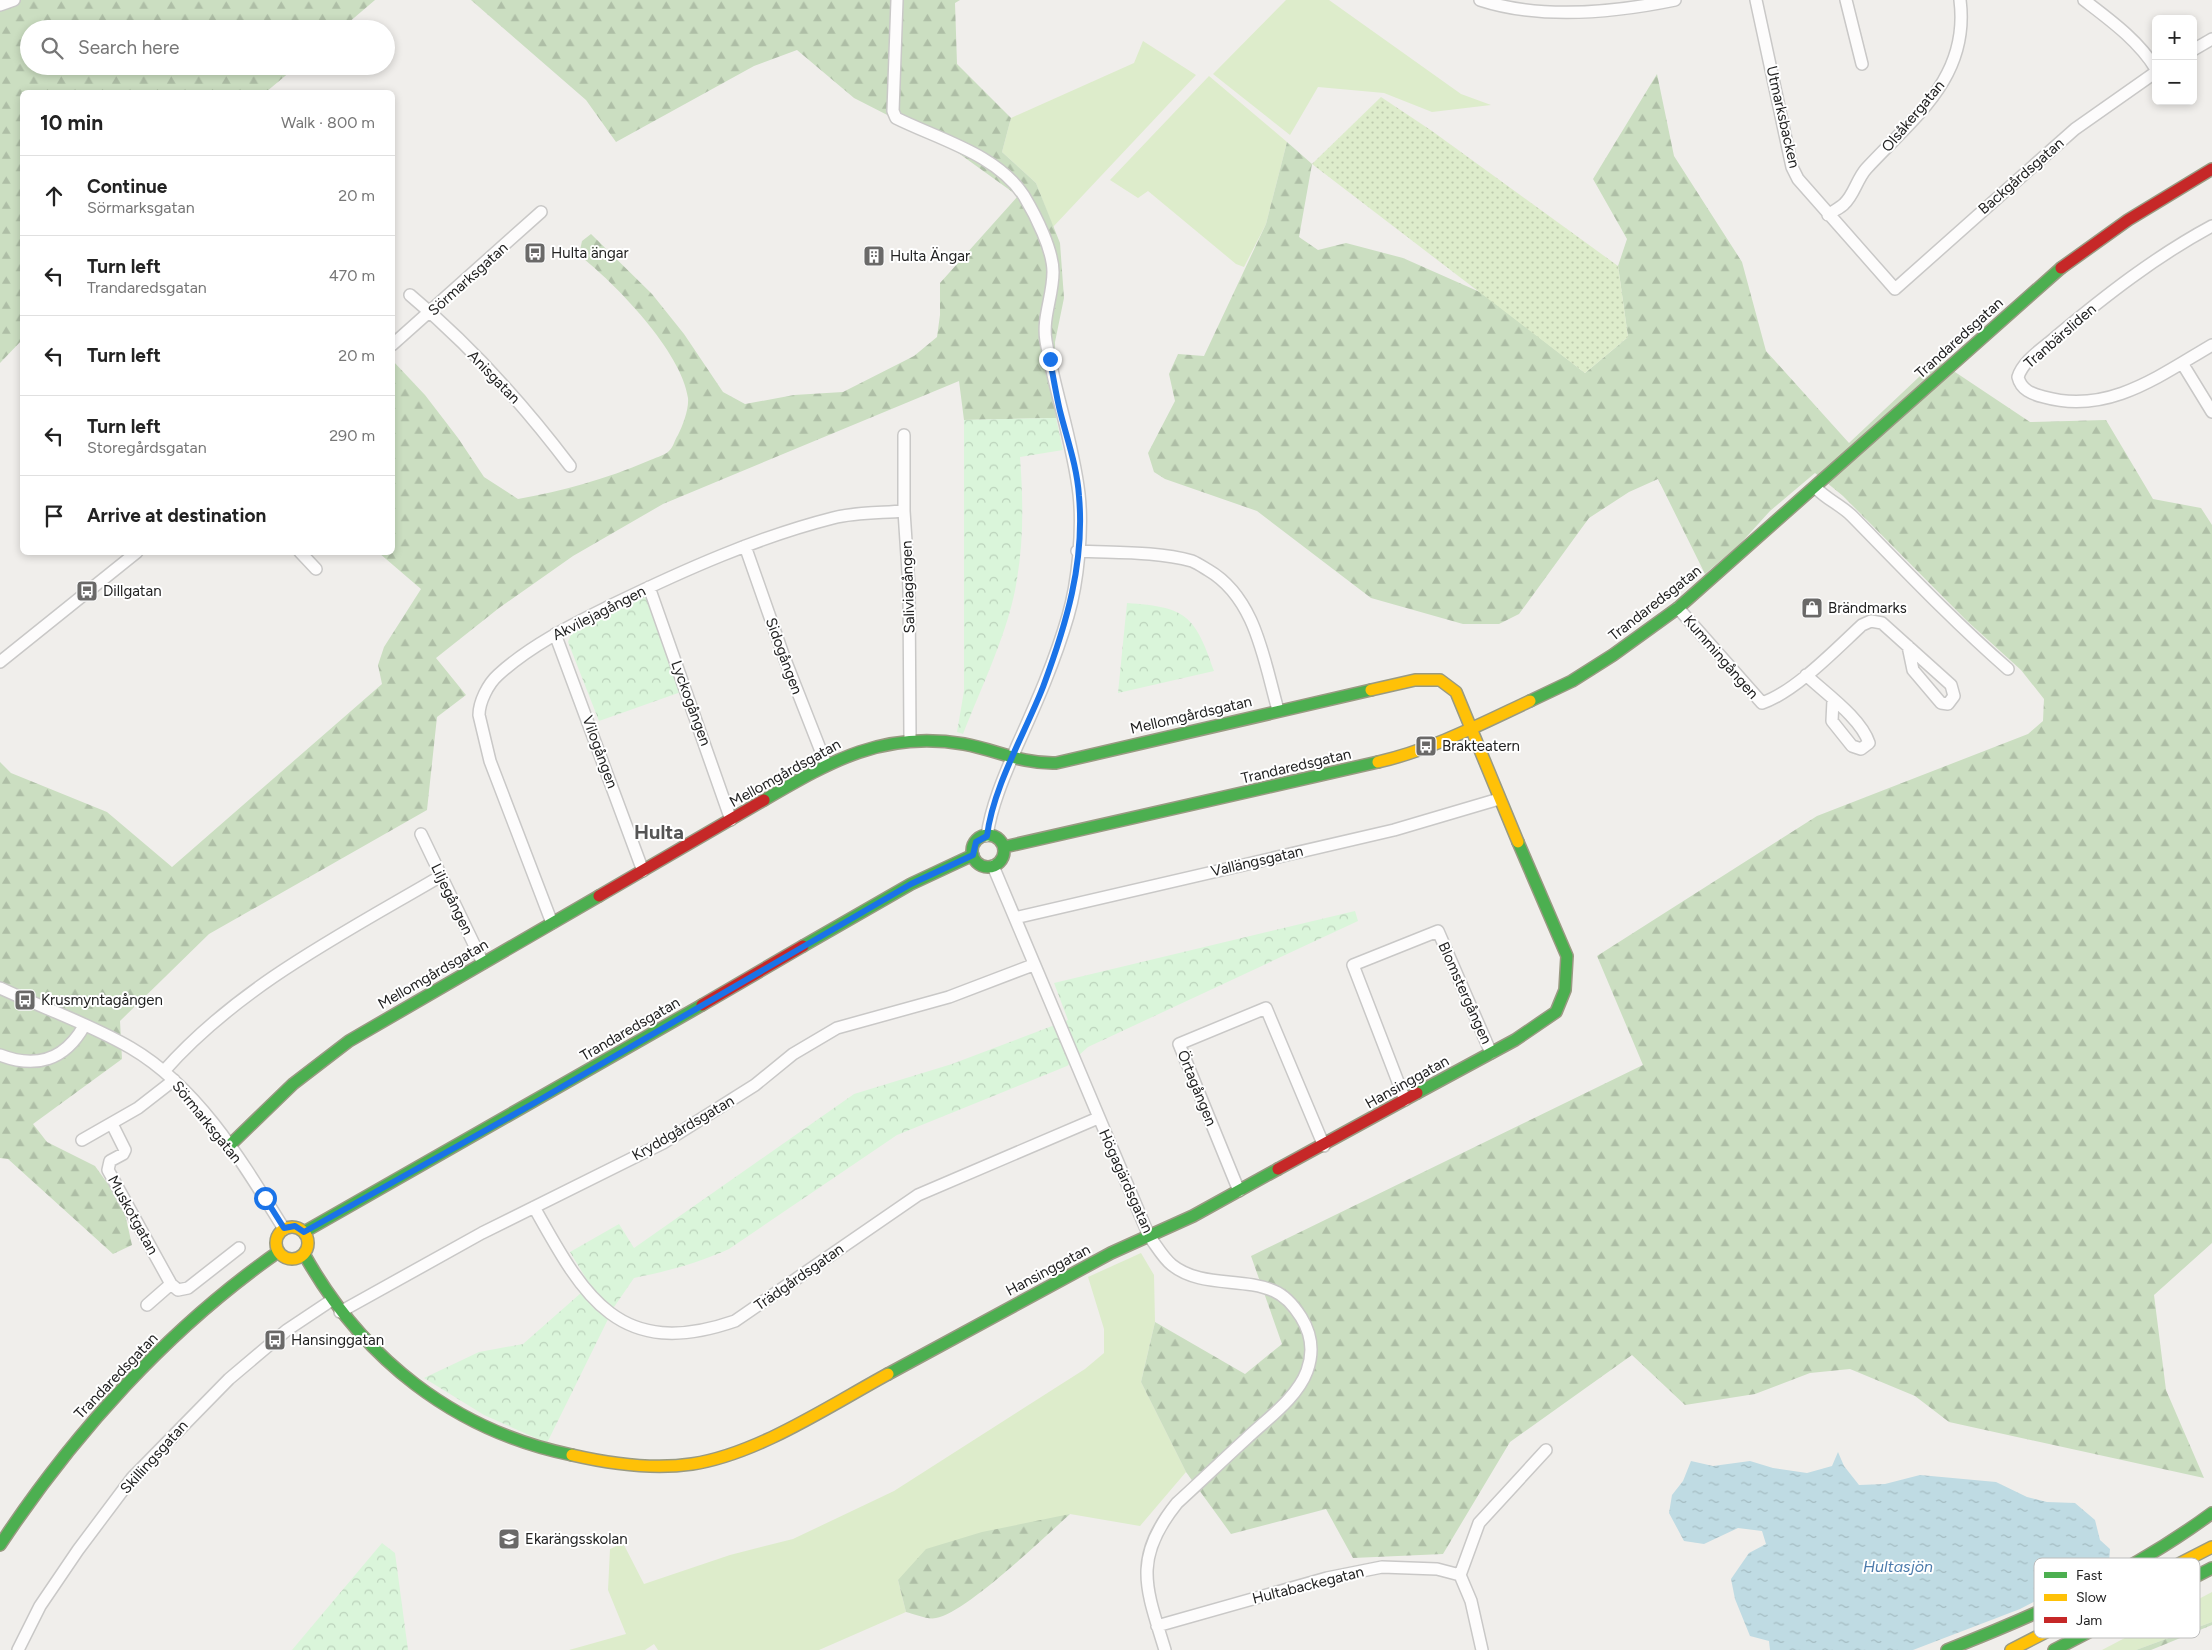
<!DOCTYPE html>
<html lang="en">
<head>
<meta charset="utf-8">
<style>
	body { margin:0; font-family:Figtree,sans-serif; background:#f6f6f6; color:#222 }
	.controls { position:absolute; right:15px; top:15px; display:grid; overflow:hidden; border-radius:8px; box-shadow:0 2px 8px #0003 }
	.controls button { width:45px; height:45px; display:grid; place-items:center; padding:0; border:0; border-bottom:1px solid #e0e0e0; background:#fff; color:#222; font:25px sans-serif }
	.stop { position:absolute; width:15px; height:15px; margin:-11px; border:4px solid #1a73e8; border-radius:50%; background:#fff }
	.stop.end { background:#1a73e8; border-color:#fff; box-shadow:0 1px 5px #0008 }
	.list { margin:0; padding:0; list-style:none }
	h2 { display:flex; justify-content:space-between; align-items:center; height:65px; margin:0; padding:0 20px; font-size:21px }
	h2 small { font-size:16px; font-weight:400; color:#767676 }
	.list li { display:grid; grid-template-columns:32px 1fr auto; gap:15px; align-items:center; box-sizing:border-box; height:80px; padding:0 20px; border-top:1px solid #e0e0e0 }
	.list b { display:block; font-size:19px; white-space:nowrap }
	.list p { margin:0; font-size:16px; white-space:nowrap; color:#767676 }
	.list em { font-size:16px; font-style:normal; color:#767676 }
	.icon { flex:none; width:28px; height:28px; fill:none; stroke:currentColor; stroke-width:2; stroke-linecap:round; stroke-linejoin:round }
	.map { position:relative; flex:none; width:2212px; height:1650px; overflow:hidden }
	.search { position:absolute; background:#fff; box-shadow:0 2px 8px #0003; left:20px; top:20px; width:375px; height:55px; display:flex; align-items:center; gap:12px; box-sizing:border-box; padding:0 18px; border-radius:28px; color:#767676; font-size:19px }
	.panel { position:absolute; background:#fff; box-shadow:0 2px 8px #0003; left:20px; top:90px; width:375px; height:465px; border-radius:8px }
	.map>svg:first-child { display:block }
	.grass { fill:#ddeccb }
	.forest { fill:url(#forest-firs) }
	.park { fill:url(#park-crowns) }
	.garden { fill:url(#garden-dots) }
	.water { fill:url(#water-ripples) }
	.lines { fill:none; stroke-linecap:round; stroke-linejoin:round }
	.street-casing { stroke:#c9c8c7; stroke-width:14 }
	.fast-casing { stroke:#999a82; stroke-width:14 }
	.slow-casing { stroke:#999a82; stroke-width:14 }
	.jam-casing { stroke:#999a82; stroke-width:14 }
	.street { stroke:#fdfcfc; stroke-width:11 }
	.fast { stroke:#4caf50; stroke-width:11 }
	.slow { stroke:#ffc107; stroke-width:11 }
	.jam { stroke:#c62828; stroke-width:11 }
	.route { stroke:#1a73e8; stroke-width:6 }
	.labels { text-anchor:middle; stroke-width:4; stroke-linejoin:round; paint-order:stroke }
	.street-label { font-size:15px; fill:#222; stroke:#fff }
	.poi-label { font-size:15px; fill:#222; stroke:#fff; text-anchor:start }
	.water-label { font-size:16px; font-style:italic; fill:#4a7aab; stroke:#fff }
	.district-label { font-size:20px; font-weight:bold; fill:#555; stroke:#fff }
	.key { fill:#fff; stroke:#bdbdbd; stroke-width:1 }
	.key-label { font-size:14px; fill:#222 }
</style>
</head>
<body>
<div class="map">
<svg width="2212" height="1650" viewBox="0 0 2212 1650">
	<defs>
		<pattern id="forest-firs" width="22" height="20" patternUnits="userSpaceOnUse" patternTransform="scale(1.25)"><rect width="22" height="20" fill="#cbdec1"/><path d="M5 1l3.5 6h-7zM16 11l3.5 6h-7z" fill="#aebea6"/></pattern>
		<pattern id="park-crowns" width="20" height="18" patternUnits="userSpaceOnUse" patternTransform="scale(1.25)"><rect width="20" height="18" fill="#daf5da"/><path d="M2 6a3 3 0 1 1 6 0M12 15a3 3 0 1 1 6 0" fill="none" stroke="#bbd2bb"/></pattern>
		<pattern id="garden-dots" width="8" height="8" patternUnits="userSpaceOnUse" patternTransform="scale(1.25)"><rect width="8" height="8" fill="#ddeccb"/><path d="M2 2h.1M6 6h.1" fill="none" stroke="#bdcaae" stroke-width="1.8" stroke-linecap="round"/></pattern>
		<pattern id="water-ripples" width="26" height="14" patternUnits="userSpaceOnUse" patternTransform="scale(1.25)"><rect width="26" height="14" fill="#bfdbe3"/><path d="M2 4q2-2 4 0t4 0M15 11q2-2 4 0t4 0" fill="none" stroke="#a4bcc2"/></pattern>
	</defs>
	<rect width="100%" height="100%" fill="#f0eeeb"/>
	<path class="grass" d="M 1286,0 L 1329,0 L 1461,94 L 1491,105 L 1432,112 L 1384,93 L 1318,87 L 1290,135 L 1213,74 Z
		M 1143,41 L 1196,75 L 1053,227 L 1036,183 L 1002,152 L 1011,118 L 1134,63 Z
		M 1209,76 L 1287,142 L 1266,224 L 1244,267 L 1236,264 L 1148,191 L 1138,198 L 1110,180 Z
		M 1141,1253 L 1154,1275 L 1155,1322 L 1141,1382 L 1186,1472 L 1140,1526 L 1070,1514 L 898,1580 L 906,1612 L 819,1650 L 658,1650 L 654,1644 L 645,1650 L 569,1650 L 626,1634 L 608,1590 L 610,1549 L 623,1543 L 644,1584 L 730,1555 L 793,1539 L 894,1491 L 1085,1369 L 1104,1353 L 1104,1329 L 1088,1277 Z
		M 2212,1592 L 2212,1622 L 2136,1650 L 2102,1650 Z"/>
	<path class="forest" d="M 0,0 L 375,0 L 341,29 L 29,29 L 29,66 L 297,66 L 266,92 L 22,92 L 22,340 L 0,363 Z
		M 471,0 L 960,0 L 955,3 L 957,64 L 1011,118 L 1002,152 L 1036,183 L 1060,243 L 1064,298 L 1055,342 L 1056,418 L 964,420 L 959,381 L 663,504 L 573,556 L 499,608 L 436,658 L 466,695 L 437,717 L 427,810 L 209,934 L 120,1021 L 122,1059 L 33,1124 L 47,1142 L 95,1166 L 123,1205 L 132,1245 L 113,1254 L 8,1159 L 0,1158 L 0,762 L 11,773 L 107,812 L 172,867 L 382,684 L 378,665 L 384,647 L 421,589 L 379,553 L 392,552 L 393,361 L 425,395 L 458,438 L 484,477 L 518,499 C 563,491 606,479 648,461 C 654,458 664,456 669,451 C 673,448 675,439 678,435 C 683,425 689,409 688,398 C 682,352 615,283 579,255 L 582,241 L 591,234 L 652,294 L 684,334 L 723,392 L 745,404 L 794,395 L 843,392 L 914,356 L 937,337 L 940,315 L 940,283 L 1018,196 L 950,147 L 854,98 L 797,50 L 754,66 L 616,142 L 586,100 Z
		M 1657,74 L 1674,156 L 1742,262 L 1766,351 L 1849,443 L 1937,360 L 2030,422 L 2106,420 L 2153,499 L 2201,508 L 2212,525 L 2212,1243 L 2154,1295 L 2166,1390 L 2204,1478 L 1949,1422 L 1915,1396 L 1850,1369 L 1810,1373 L 1755,1394 L 1685,1405 L 1632,1355 L 1510,1442 L 1443,1554 L 1353,1558 L 1326,1509 L 1231,1534 L 1186,1472 L 1141,1382 L 1155,1322 L 1245,1374 L 1282,1344 L 1251,1256 L 1643,1065 L 1597,956 L 1817,816 L 2028,734 L 2043,721 L 2044,699 L 2021,670 L 1967,621 L 1843,496 L 1815,473 L 1770,511 L 1740,544 L 1705,574 L 1658,479 L 1629,492 L 1589,518 L 1519,614 L 1499,624 L 1463,624 L 1371,598 L 1257,511 L 1165,479 L 1154,472 L 1148,453 L 1175,401 L 1169,374 L 1178,354 L 1204,356 L 1266,224 L 1287,142 L 1312,164 L 1299,237 L 1318,250 L 1346,243 L 1403,258 L 1482,293 L 1585,373 L 1628,337 L 1618,266 L 1627,239 L 1593,179 Z
		M 1070,1514 C 1046,1536 964,1614 936,1618 C 928,1620 914,1614 906,1612 L 898,1580 L 926,1549 L 982,1532 Z
		M 2212,1622 L 2212,1625 L 2151,1650 L 2136,1650 Z"/>
	<path class="park" d="M 1056,418 L 1063,450 L 1020,457 C 1023,498 1024,538 1017,579 C 1010,628 981,688 963,734 L 957,732 L 964,691 L 964,420 Z
		M 647,595 L 681,692 L 599,721 L 568,642 L 572,632 Z
		M 1127,603 C 1186,607 1195,615 1214,671 L 1118,693 Z
		M 1355,911 L 1358,921 L 1088,1047 L 1067,1066 L 897,1135 L 729,1249 C 698,1263 668,1271 634,1278 L 614,1307 L 547,1443 L 484,1415 L 424,1378 L 479,1352 L 523,1344 L 590,1285 L 570,1252 L 619,1224 L 634,1248 L 854,1094 L 952,1064 L 1068,1020 L 1054,983 Z
		M 382,1543 L 395,1553 L 408,1650 L 292,1650 Z"/>
	<path class="garden" d="M 1381,97 L 1432,131 L 1618,266 L 1628,337 L 1585,373 L 1312,164 Z"/>
	<path class="water" d="M 1838,1452 L 1844,1466 L 1859,1485 L 1885,1484 L 1920,1475 L 1996,1482 L 2027,1497 L 2047,1502 L 2075,1503 L 2095,1520 L 2100,1540 L 2110,1549 L 2109,1563 L 2020,1609 L 1913,1650 L 1770,1650 L 1769,1641 L 1750,1636 L 1735,1599 L 1731,1579 L 1749,1553 L 1766,1544 L 1762,1531 L 1738,1528 L 1704,1544 L 1684,1541 L 1669,1513 L 1672,1495 L 1683,1481 L 1691,1461 L 1713,1466 L 1750,1461 L 1773,1468 L 1807,1473 L 1832,1466 Z"/>
	<g class="lines">
		<g class="street-casing">
			<path id="street" d="M 897,0 L 893,111 L 896,118 C 938,139 997,154 1024,196 C 1036,216 1053,250 1053,272 C 1053,296 1042,318 1046,341 C 1055,393 1073,442 1079,494 C 1083,529 1078,582 1068,616 C 1055,661 1036,704 1017,746 C 1005,774 991,806 987,836
				M 1480,0 C 1541,20 1612,13 1675,0
				M 1756,0 L 1792,167 L 1798,179 L 1895,289 L 2075,129 L 2156,72
				M 1846,0 L 1862,64
				M 2084,0 C 2110,20 2138,40 2156,69
				M 0,5 L 14,0
				M 2193,50 L 2212,39
				M 1828,215 C 1833,211 1840,208 1844,204 C 1854,195 1857,179 1866,169 C 1913,118 1970,78 1960,0
				M 2212,226 C 2156,256 2105,296 2057,336 C 2044,348 2023,360 2018,377 C 2021,390 2032,394 2044,397 C 2108,415 2159,376 2212,345
				M 410,295 C 470,345 523,404 570,466
				M 392,345 L 541,212
				M 2182,363 L 2212,412
				M 904,435 L 904,511 L 909,587 L 910,738
				M 1816,488 C 1826,499 1841,505 1852,516 C 1903,568 1953,621 2008,669
				M 745,546 L 784,657 L 826,764
				M 1077,551 C 1114,553 1156,551 1192,561 C 1197,563 1203,567 1208,570 C 1256,598 1264,661 1278,710
				M 300,552 L 316,569
				M 649,587 L 731,820
				M 1678,608 L 1762,703 C 1795,692 1836,649 1862,625 L 1871,621 L 1882,623 L 1951,685 L 1954,696 L 1948,704 L 1941,703 L 1913,670 L 1908,646
				M 555,634 L 643,871
				M 0,662 L 137,552
				M 1806,675 C 1825,693 1861,718 1869,743 L 1861,749 L 1852,746 L 1832,721 L 1833,700
				M 421,834 L 483,963
				M 993,866 L 1149,1236 C 1156,1245 1163,1258 1172,1265 C 1201,1288 1242,1277 1274,1291 C 1286,1296 1294,1306 1301,1317 C 1311,1333 1314,1352 1307,1371 C 1297,1398 1267,1419 1247,1438 C 1223,1460 1200,1482 1177,1503 C 1132,1559 1146,1588 1165,1650
				M 1015,918 L 1394,830 L 1499,799
				M 552,923 L 490,761 L 479,715 C 479,702 488,684 498,675 C 532,644 574,624 614,604 C 684,570 758,537 833,518 C 855,512 881,513 904,511
				M 0,988 C 43,1008 90,1024 131,1048 C 199,1088 243,1163 284,1229
				M 0,1055 C 36,1069 65,1060 84,1026
				M 164,1071 C 239,986 344,933 441,876
				M 1405,1100 L 1353,965 L 1438,931 L 1491,1053
				M 112,1124 L 125,1150 L 123,1154 L 110,1161 L 108,1170 L 171,1284
				M 82,1140 L 138,1108 L 174,1080
				M 1239,1191 L 1179,1044 L 1266,1008 L 1324,1146
				M 534,1207 C 584,1297 619,1361 735,1321 L 918,1195 L 1098,1118
				M 147,1305 L 171,1284 L 178,1290 L 188,1288 L 239,1248
				M 340,1312 L 482,1233 L 663,1143 L 755,1085 L 793,1054 L 837,1028 L 949,997 L 1033,965
				M 1157,1626 L 1327,1578 L 1382,1567 L 1437,1569 L 1460,1575
				M 18,1650 L 40,1606 L 78,1550 L 132,1478 L 229,1379 L 287,1330 L 332,1300
				M 1482,1650 L 1471,1601 L 1460,1575 L 1479,1523 L 1546,1450"/>
		</g>
		<g class="fast-casing">
			<path id="fast" d="M 1530,701 L 1572,681 L 1613,655 L 1678,608 L 2061,268
				M 764,800 C 831,761 884,730 964,744 C 997,750 1021,764 1056,763 L 1371,690
				M972 851a16 16 0 1 1 32 0a16 16 0 1 1-32 0Z
				M 1004,847 L 1378,762
				M 803,946 L 911,884 L 973,855
				M 1417,1093 L 1515,1040 L 1556,1012 L 1565,990 L 1567,956 L 1518,842
				M 229,1146 L 293,1084 L 349,1041 L 599,896
				M 304,1232 L 702,1005
				M 304,1254 C 362,1358 454,1431 572,1455
				M 888,1374 L 1111,1253 L 1193,1216 L 1278,1169
				M 0,1545 C 74,1433 168,1329 278,1252
				M 1947,1650 C 2041,1613 2131,1573 2212,1513
				M 2054,1650 L 2212,1568"/>
		</g>
		<g class="slow-casing">
			<path id="slow" d="M 1371,690 L 1415,680 L 1440,680 L 1456,692 L 1518,842
				M 1378,762 C 1431,750 1481,724 1530,701
				M276 1243a16 16 0 1 1 32 0a16 16 0 1 1-32 0Z
				M 572,1455 C 611,1464 652,1470 692,1464 C 758,1454 829,1406 888,1374
				M 2011,1650 L 2212,1547"/>
		</g>
		<g class="jam-casing">
			<path id="jam" d="M 2061,268 L 2128,220 L 2212,169
				M 599,896 L 764,800
				M 702,1005 L 803,946
				M 1278,1169 L 1417,1093"/>
		</g>
		<use href="#street" class="street"/>
		<use href="#fast" class="fast"/>
		<use href="#slow" class="slow"/>
		<use href="#jam" class="jam"/>
	</g>
	<g class="lines">
		<path class="route" d="M 265,1198 L 284,1228 L 295,1226 L 304,1232 L 536,1102 L 911,884 L 973,855 L 976,842 L 987,836 C 993,787 1025,733 1043,687 C 1066,625 1085,563 1079,496 C 1077,466 1067,439 1060,411 C 1056,394 1053,376 1050,359"/>
	</g>
	<defs>
		<g id="bus-square" transform="scale(1.125)"><rect x="-9" y="-9" width="18" height="18" rx="4" fill="#6a6968" stroke="#fff"/><path d="M-5-6H5V4H4V6H2V4H-2V6H-4V4H-5ZM-3.5-4V0h7V-4ZM-3.5 1.2v1.5H-2V1.2ZM2 1.2v1.5H3.5V1.2Z" fill="#fff"/></g>
		<g id="building-square" transform="scale(1.125)"><rect x="-9" y="-9" width="18" height="18" rx="4" fill="#6a6968" stroke="#fff"/><path d="M-4-6H4V6H1V3H-1V6H-4ZM-2.5-4.3h1.7v1.8h-1.7ZM.8-4.3h1.7v1.8H.8ZM-2.5-1h1.7V.8h-1.7ZM.8-1h1.7V.8H.8Z" fill="#fff"/></g>
		<g id="shop-square" transform="scale(1.125)"><rect x="-9" y="-9" width="18" height="18" rx="4" fill="#6a6968" stroke="#fff"/><path d="M-5-2.5h2.3a2.7 3.5 0 0 1 5.4 0H5L5.5 6h-11ZM-1.5-2.5h3a1.5 2.3 0 0 0-3 0Z" fill="#fff"/></g>
		<g id="school-square" transform="scale(1.125)"><rect x="-9" y="-9" width="18" height="18" rx="4" fill="#6a6968" stroke="#fff"/><path d="M0-5L7-2L0 1L-7-2ZM-4 1L0 2.5L4 1V4Q0 6-4 4Z" fill="#fff"/></g>
	</defs>
	<g fill-rule="evenodd">
		<use href="#bus-square" x="535" y="253"/>
		<use href="#building-square" x="874" y="256"/>
		<use href="#bus-square" x="87" y="591"/>
		<use href="#shop-square" x="1812" y="608"/>
		<use href="#bus-square" x="1426" y="746"/>
		<use href="#bus-square" x="25" y="1000"/>
		<use href="#bus-square" x="275" y="1340"/>
		<use href="#school-square" x="509" y="1539"/>
	</g>
	<g class="labels">
		<g class="street-label">
			<text transform="translate(1913 116) rotate(-50)" y="5">Olsåkergatan</text>
			<text transform="translate(1783 117) rotate(77)" y="5">Utmarksbacken</text>
			<text transform="translate(2021 176) rotate(-41)" y="5">Backgårdsgatan</text>
			<text transform="translate(468 279) rotate(-42)" y="5">Sörmarksgatan</text>
			<text transform="translate(2060 336) rotate(-41)" y="5">Tranbärsliden</text>
			<text transform="translate(1959 338) rotate(-42)" y="5">Trandaredsgatan</text>
			<text transform="translate(494 377) rotate(46)" y="5">Anisgatan</text>
			<text transform="translate(908 587) rotate(-92)" y="5">Saliviagången</text>
			<text transform="translate(1655 603) rotate(-38)" y="5">Trandaredsgatan</text>
			<text transform="translate(599 613) rotate(-27)" y="5">Akvilejagången</text>
			<text transform="translate(784 656) rotate(70)" y="5">Sidogången</text>
			<text transform="translate(1721 657) rotate(49)" y="5">Kummingången</text>
			<text transform="translate(691 703) rotate(70)" y="5">Lyckogången</text>
			<text transform="translate(1191 715) rotate(-13)" y="5">Mellomgårdsgatan</text>
			<text transform="translate(600 752) rotate(70)" y="5">Vilogången</text>
			<text transform="translate(1296 766) rotate(-13)" y="5">Trandaredsgatan</text>
			<text transform="translate(785 773) rotate(-29)" y="5">Mellomgårdsgatan</text>
			<text transform="translate(1257 861) rotate(-13)" y="5">Vallängsgatan</text>
			<text transform="translate(452 899) rotate(64)" y="5">Liljegången</text>
			<text transform="translate(433 974) rotate(-30)" y="5">Mellomgårdsgatan</text>
			<text transform="translate(1465 993) rotate(66)" y="5">Blomstergången</text>
			<text transform="translate(630 1029) rotate(-30)" y="5">Trandaredsgatan</text>
			<text transform="translate(1407 1082) rotate(-29)" y="5">Hansinggatan</text>
			<text transform="translate(1197 1088) rotate(68)" y="5">Örtagången</text>
			<text transform="translate(207 1122) rotate(51)" y="5">Sörmarksgatan</text>
			<text transform="translate(683 1128) rotate(-30)" y="5">Kryddgårdsgatan</text>
			<text transform="translate(1126 1181) rotate(66)" y="5">Högagärdsgatan</text>
			<text transform="translate(133 1215) rotate(61)" y="5">Muskotgatan</text>
			<text transform="translate(1048 1270) rotate(-28)" y="5">Hansinggatan</text>
			<text transform="translate(799 1277) rotate(-35)" y="5">Trädgårdsgatan</text>
			<text transform="translate(116 1376) rotate(-46)" y="5">Trandaredsgatan</text>
			<text transform="translate(154 1457) rotate(-48)" y="5">Skillingsgatan</text>
			<text transform="translate(1308 1585) rotate(-14)" y="5">Hultabackegatan</text>
		</g>
		<g class="poi-label">
			<text x="551" y="258">Hulta ängar</text>
			<text x="890" y="261">Hulta Ängar</text>
			<text x="103" y="596">Dillgatan</text>
			<text x="1828" y="613">Brändmarks</text>
			<text x="1442" y="751">Brakteatern</text>
			<text x="41" y="1005">Krusmyntagången</text>
			<text x="291" y="1345">Hansinggatan</text>
			<text x="525" y="1544">Ekarängsskolan</text>
		</g>
		<g class="water-label">
			<text x="1898" y="1572">Hultasjön</text>
		</g>
		<g class="district-label">
			<text x="659" y="839">Hulta</text>
		</g>
	</g>
	<rect x="2034" y="1558" width="166" height="80" rx="8" class="key"/>
	<rect x="2044" y="1572" width="23" height="6" fill="#4caf50"/>
	<rect x="2044" y="1594" width="23" height="7" fill="#ffc107"/>
	<rect x="2044" y="1617" width="23" height="6" fill="#c62828"/>
	<g class="key-label">
		<text x="2076" y="1580">Fast</text>
		<text x="2076" y="1602">Slow</text>
		<text x="2076" y="1625">Jam</text>
	</g>
</svg>
<div class="controls">
<button>+</button>
<button>−</button>
</div>
<div class="stop" style="left:265px;top:1198px"></div>
<div class="stop end" style="left:1050px;top:359px"></div>
<div class="search"><svg class="icon" aria-label="search" viewBox="0 0 24 24"><circle cx="10" cy="10" r="6"/><path d="M15 15l6 6"/></svg>Search here</div>
<section class="panel">
<h2>10 min<small>Walk · 800 m</small></h2>
<ul class="list">
<li><svg class="icon" aria-label="ahead" viewBox="0 0 24 24"><path d="M12 20V5M6 11l6-6 6 6"/></svg><div><b>Continue</b><p>Sörmarksgatan</p></div><em>20 m</em></li>
<li><svg class="icon" aria-label="left" viewBox="0 0 24 24"><path d="M17 20v-9H6M10 6l-5 5 5 5"/></svg><div><b>Turn left</b><p>Trandaredsgatan</p></div><em>470 m</em></li>
<li><svg class="icon" aria-label="left" viewBox="0 0 24 24"><path d="M17 20v-9H6M10 6l-5 5 5 5"/></svg><div><b>Turn left</b></div><em>20 m</em></li>
<li><svg class="icon" aria-label="left" viewBox="0 0 24 24"><path d="M17 20v-9H6M10 6l-5 5 5 5"/></svg><div><b>Turn left</b><p>Storegårdsgatan</p></div><em>290 m</em></li>
<li><svg class="icon" aria-label="arrive" viewBox="0 0 24 24"><path d="M6 21V4h12l-3 4 3 4H6"/></svg><div><b>Arrive at destination</b></div></li>
</ul>
</section>
</div>
</body>
</html>
